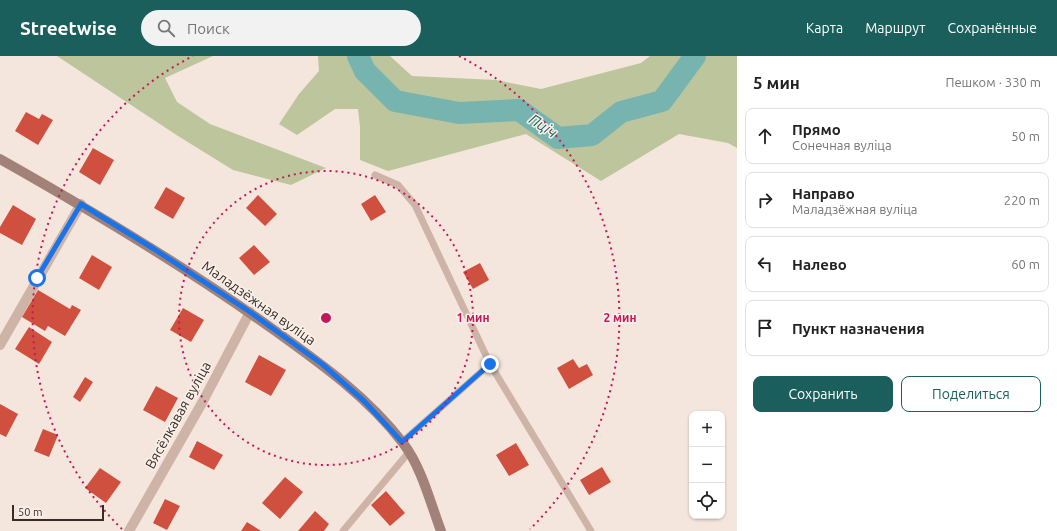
<!DOCTYPE html>
<html lang="ru">
<head>
<meta charset="utf-8">
<style>
	body { margin:0; font-family:Ubuntu,sans-serif; background:#f2f2f2; color:#222 }
	.controls { position:absolute; right:12px; bottom:12px; display:grid; overflow:hidden; border-radius:8px; box-shadow:0 1px 3px #0004 }
	.controls button { width:36px; height:36px; display:grid; place-items:center; padding:0; border:0; border-bottom:1px solid #e0e0e0; background:#fff; color:#222; font:20px sans-serif }
	.scale { position:absolute; left:12px; bottom:10px; width:92px; box-sizing:border-box; padding-left:4px; border:2px solid #392b28; border-top:0; font-size:11px; line-height:14px; white-space:nowrap; color:#392b28; -webkit-text-stroke:3px #fbf1e9; paint-order:stroke }
	.stop { position:absolute; width:12px; height:12px; margin:-9px; border:3px solid #1a73e8; border-radius:50%; background:#fff }
	.stop.end { background:#1a73e8; border-color:#fff; box-shadow:0 1px 4px #0008 }
	.list { margin:0; padding:0; list-style:none }
	h2 { display:flex; justify-content:space-between; align-items:center; height:52px; margin:0; padding:0 16px; font-size:17px }
	h2 small { font-size:13px; font-weight:400; color:#767676 }
	.list li { display:grid; grid-template-columns:26px 1fr auto; gap:12px; align-items:center; box-sizing:border-box; height:56px; margin:0 8px 8px; padding:0 8px; border:1px solid #e0e0e0; border-radius:8px }
	.list b { display:block; font-size:15px; white-space:nowrap }
	.list p { margin:0; font-size:13px; white-space:nowrap; color:#767676 }
	.list em { font-size:13px; font-style:normal; color:#767676 }
	.actions { display:flex; gap:8px; padding:12px 16px }
	.actions a { flex:1; padding:9px 0; border:1px solid #1a5f5b; border-radius:8px; text-align:center; font-size:14px; color:#1a5f5b }
	.actions .main { background:#1a5f5b; color:#fff }
	.icon { flex:none; width:22px; height:22px; fill:none; stroke:currentColor; stroke-width:2; stroke-linecap:round; stroke-linejoin:round }
	.map { position:relative; flex:none; width:737px; height:475px; overflow:hidden }
	header { display:flex; align-items:center; gap:24px; box-sizing:border-box; height:56px; padding:0 20px; background:#1a5f5b; color:#fff }
	header strong { font-size:19px }
	nav { display:flex; gap:22px; margin-inline-start:auto; font-size:14px }
	.search { width:280px; height:36px; background:#f2f2f2; display:flex; align-items:center; gap:10px; box-sizing:border-box; padding:0 14px; border-radius:22px; color:#767676; font-size:15px }
	main { display:flex }
	aside { flex:1; background:#fff }
	.map>svg:first-child { display:block }
	.green { fill:#bcc59b }
	.lines { fill:none; stroke-linecap:round; stroke-linejoin:round }
	.river { stroke:#78b4af; stroke-width:22 }
	.building { fill:#d0503f }
	.lane { stroke:#ceb4a7; stroke-width:7 }
	.street { stroke:#ceb4a7; stroke-width:10 }
	.secondary { stroke:#a28278; stroke-width:10 }
	.route { stroke:#1a73e8; stroke-width:5 }
	.ring { fill:none; stroke:#c2185b; stroke-width:2; stroke-dasharray:2 4 }
	.labels { text-anchor:middle; stroke-width:3; stroke-linejoin:round; paint-order:stroke }
	.street-label { font-size:14px; fill:#392b28; stroke:#fbf1e9 }
	.water-label { font-size:15px; font-style:italic; fill:#1a5f5b; stroke:#fbf1e9 }
	.centre { fill:#c2185b; stroke:#fbf1e9; stroke-width:2 }
	.ring-label { font-size:12px; text-anchor:middle; font-weight:bold; fill:#c2185b; stroke:#fbf1e9; stroke-width:3; stroke-linejoin:round; paint-order:stroke }
</style>
</head>
<body>
<header>
<strong>Streetwise</strong>
<div class="search"><svg class="icon" aria-label="search" viewBox="0 0 24 24"><circle cx="10" cy="10" r="6"/><path d="M15 15l6 6"/></svg>Поиск</div>
<nav><a>Карта</a><a>Маршрут</a><a>Сохранённые</a></nav>
</header>
<main>
<div class="map">
<svg width="737" height="475" viewBox="0 0 737 475">
	<rect width="100%" height="100%" fill="#f4e6dc"/>
	<path class="green" d="M 57,0 L 213,0 L 165,22 L 177,46 L 210,68 L 326,112 L 291,129 L 233,114 L 178,80 Z
		M 318,0 L 390,0 L 412,20 L 496,24 L 541,33 L 641,7 L 650,0 L 737,0 L 737,92 L 728,87 L 679,78 L 601,125 L 526,78 L 388,115 L 360,104 L 360,71 L 358,53 L 335,53 L 297,79 L 279,68 L 299,38 L 319,15 Z"/>
	<g class="lines">
		<path class="river" d="M 358,0 L 365,15 L 395,45 L 459,57 L 519,54 L 558,82 L 592,79 L 621,56 L 662,45 L 695,0"/>
	</g>
	<path class="building" d="M 26,56 L 39,63 L 42,58 L 53,64 L 38,89 L 15,75 Z
		M 93,92 L 114,104 L 100,129 L 79,116 Z
		M 166,131 L 185,142 L 173,163 L 154,152 Z
		M 258,139 L 277,158 L 265,170 L 246,152 Z
		M 375,139 L 386,156 L 371,165 L 361,148 Z
		M 13,149 L 36,163 L 22,189 L 0,177 L 0,171 Z
		M 254,189 L 270,206 L 254,219 L 239,202 Z
		M 92,199 L 112,211 L 99,234 L 79,222 Z
		M 480,207 L 489,224 L 473,233 L 463,216 Z
		M 38,234 L 70,253 L 72,249 L 81,254 L 65,280 L 48,270 L 45,275 L 22,261 Z
		M 183,252 L 204,264 L 191,286 L 170,274 Z
		M 29,271 L 52,286 L 39,308 L 15,293 Z
		M 259,299 L 286,314 L 271,340 L 245,326 Z
		M 573,303 L 579,312 L 587,308 L 593,319 L 569,333 L 557,312 Z
		M 85,321 L 93,326 L 80,346 L 73,341 Z
		M 156,330 L 178,342 L 165,366 L 143,354 Z
		M 0,348 L 18,358 L 6,381 L 0,378 Z
		M 43,373 L 58,379 L 49,401 L 34,395 Z
		M 197,385 L 223,399 L 214,414 L 189,401 Z
		M 516,387 L 529,409 L 509,420 L 496,399 Z
		M 602,411 L 611,426 L 589,439 L 580,424 Z
		M 100,412 L 121,426 L 106,447 L 85,432 Z
		M 285,421 L 303,436 L 280,463 L 262,447 Z
		M 386,435 L 405,457 L 390,470 L 371,449 Z
		M 165,443 L 180,450 L 167,474 L 153,467 Z
		M 315,455 L 329,468 L 324,475 L 298,475 Z
		M 247,466 L 261,475 L 241,475 Z"/>
	<g class="lines">
		<path class="lane" d="M 375,119 L 398,129 L 415,149 L 490,308 L 591,475
			M 402,386 L 490,308
			M 343,475 L 409,396"/>
		<path class="street" d="M 0,289 L 81,148
			M 129,475 L 202,347 L 250,256"/>
		<path class="secondary" d="M 0,103 C 94,156 186,211 274,274 C 320,307 368,341 403,387 C 422,412 430,446 441,475"/>
	</g>
	<g class="lines">
		<path class="route" d="M 37,222 L 81,148 L 154,193 L 250,256 L 322,308 L 364,345 L 402,386 L 490,308"/>
	</g>
	<g class="ring">
		<circle cx="326" cy="262" r="147"/>
		<path d="M122 473A294 294 0 0 1 193 0M459 0A294 294 0 0 1 530 473"/>
	</g>
	<g class="labels">
		<g class="street-label">
			<text transform="translate(259 247) rotate(35)" y="5">Маладзёжная вуліца</text>
			<text transform="translate(178 359) rotate(-61)" y="5">Вясёлкавая вуліца</text>
		</g>
		<g class="water-label">
			<text transform="translate(543 70) rotate(33)" y="5">Пціч</text>
		</g>
	</g>
	<circle cx="326" cy="262" r="6" class="centre"/>
	<g class="ring-label">
		<text x="473" y="266">1 мин</text>
		<text x="620" y="266">2 мин</text>
	</g>
</svg>
<div class="controls">
<button>+</button>
<button>−</button>
<button><svg class="icon" aria-label="locate" viewBox="0 0 24 24"><circle cx="12" cy="12" r="6"/><path d="M12 2v4M12 18v4M2 12h4M18 12h4"/></svg></button>
</div>
<div class="scale">50 m</div>
<div class="stop" style="left:37px;top:222px"></div>
<div class="stop end" style="left:490px;top:308px"></div>
</div>
<aside>
<h2>5 мин<small>Пешком · 330 m</small></h2>
<ul class="list">
<li><svg class="icon" aria-label="ahead" viewBox="0 0 24 24"><path d="M12 20V5M6 11l6-6 6 6"/></svg><div><b>Прямо</b><p>Сонечная вуліца</p></div><em>50 m</em></li>
<li><svg class="icon" aria-label="right" viewBox="0 0 24 24"><path d="M7 20v-9h11M14 6l5 5-5 5"/></svg><div><b>Направо</b><p>Маладзёжная вуліца</p></div><em>220 m</em></li>
<li><svg class="icon" aria-label="left" viewBox="0 0 24 24"><path d="M17 20v-9H6M10 6l-5 5 5 5"/></svg><div><b>Налево</b></div><em>60 m</em></li>
<li><svg class="icon" aria-label="arrive" viewBox="0 0 24 24"><path d="M6 21V4h12l-3 4 3 4H6"/></svg><div><b>Пункт назначения</b></div></li>
</ul>
<div class="actions"><a class="main">Сохранить</a><a>Поделиться</a></div>
</aside>
</main>
</body>
</html>
